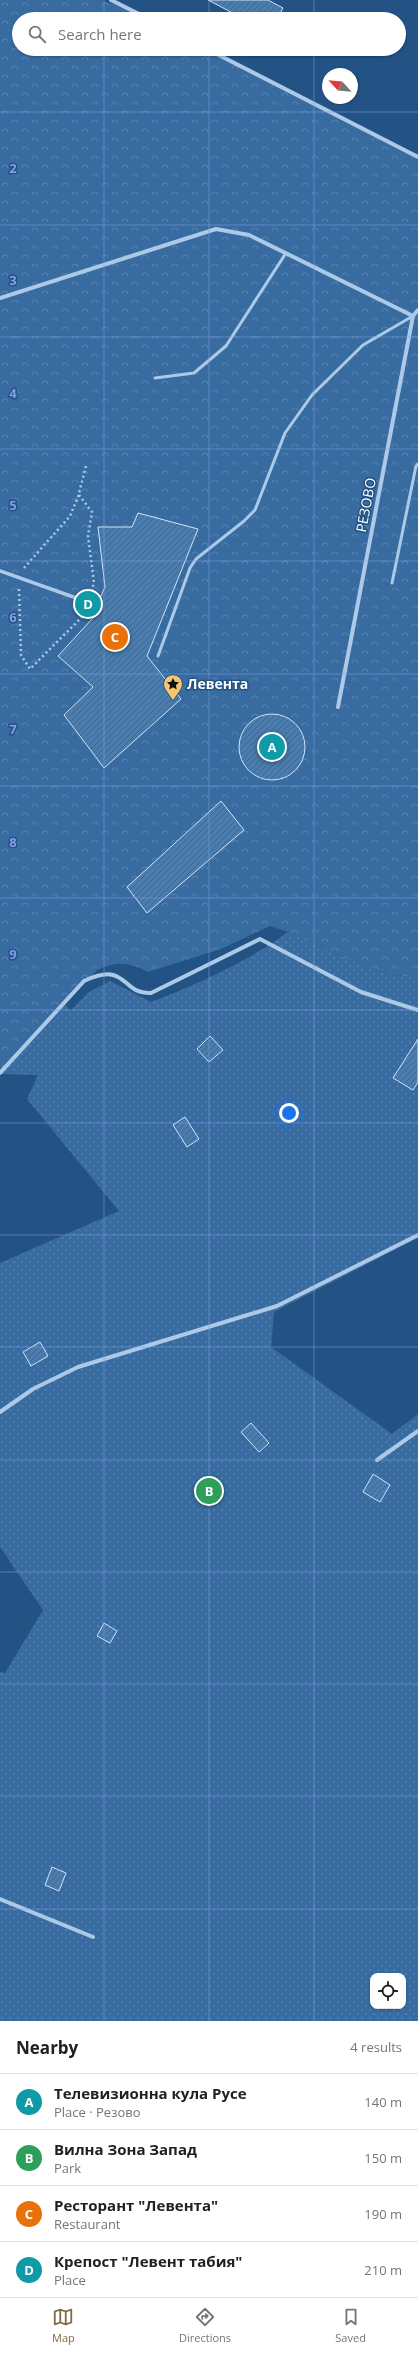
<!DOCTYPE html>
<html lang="en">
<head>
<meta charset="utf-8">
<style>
	body { margin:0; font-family:"Open Sans",sans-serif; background:#f6f6f6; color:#202124 }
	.controls { position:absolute; right:12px; bottom:12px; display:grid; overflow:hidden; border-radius:8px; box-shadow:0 1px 3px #0004 }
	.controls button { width:36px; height:36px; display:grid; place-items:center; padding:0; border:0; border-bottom:1px solid #e0e0e0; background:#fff; color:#202124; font:20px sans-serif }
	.compass { position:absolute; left:322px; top:68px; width:36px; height:36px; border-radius:50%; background:#fff; box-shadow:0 1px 3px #0004; rotate:296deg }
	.you { position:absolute; left:289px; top:1113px; width:14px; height:14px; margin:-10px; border:3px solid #fff; border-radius:50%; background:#1a73e8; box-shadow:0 0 0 6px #1a73e833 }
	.badge { display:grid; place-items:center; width:26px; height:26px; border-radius:50%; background:#7f6b46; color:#fff; font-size:13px; font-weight:700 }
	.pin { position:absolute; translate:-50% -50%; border:2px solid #fff; box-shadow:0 1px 4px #0006 }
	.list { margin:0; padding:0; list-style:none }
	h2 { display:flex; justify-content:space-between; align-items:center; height:52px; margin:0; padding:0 16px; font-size:17px }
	h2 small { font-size:13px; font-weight:400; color:#757577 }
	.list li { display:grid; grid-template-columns:26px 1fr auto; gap:12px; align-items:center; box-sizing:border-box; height:56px; padding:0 16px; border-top:1px solid #e0e0e0 }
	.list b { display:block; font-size:15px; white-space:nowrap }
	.list p { margin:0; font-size:13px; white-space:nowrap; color:#757577 }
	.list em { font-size:13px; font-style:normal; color:#757577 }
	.icon { flex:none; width:22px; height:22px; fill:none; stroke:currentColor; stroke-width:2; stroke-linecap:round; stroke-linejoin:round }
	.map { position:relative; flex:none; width:418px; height:2021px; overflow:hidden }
	.search { position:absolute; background:#fff; box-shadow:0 1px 3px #0004; left:12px; right:12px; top:12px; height:44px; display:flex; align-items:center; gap:10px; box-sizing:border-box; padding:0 14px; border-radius:22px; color:#757577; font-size:15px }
	.sheet { height:276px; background:#fff }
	nav { display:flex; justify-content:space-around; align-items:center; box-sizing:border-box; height:56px; border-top:1px solid #e0e0e0; background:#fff; font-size:11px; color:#757577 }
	nav a { display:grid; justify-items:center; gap:2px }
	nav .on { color:#7f6b46 }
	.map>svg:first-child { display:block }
	.grass { fill:url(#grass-dots); fill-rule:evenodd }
	.park { fill:url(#park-crowns) }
	.building { fill:url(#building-hatch); stroke:#d0e3f6 }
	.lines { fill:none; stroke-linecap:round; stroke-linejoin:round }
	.path { stroke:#accae8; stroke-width:2.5; stroke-dasharray:2 3; stroke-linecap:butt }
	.service { stroke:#accae8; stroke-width:3 }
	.pedestrian { stroke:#accae8; stroke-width:3.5 }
	.minor { stroke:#accae8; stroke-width:4 }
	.grid { fill:none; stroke:#839eea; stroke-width:1; stroke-opacity:0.55 }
	.labels { text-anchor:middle; stroke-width:3; stroke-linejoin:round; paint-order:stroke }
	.street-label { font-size:14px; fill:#fff; stroke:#235284 }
	.poi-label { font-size:14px; font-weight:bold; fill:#fff; stroke:#235284; text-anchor:start }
	.grid-label { font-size:13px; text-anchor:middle; font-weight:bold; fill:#839eea; stroke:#235284; stroke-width:3; stroke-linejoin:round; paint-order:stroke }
</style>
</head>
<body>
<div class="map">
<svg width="418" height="2021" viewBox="0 0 418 2021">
	<defs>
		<pattern id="grass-dots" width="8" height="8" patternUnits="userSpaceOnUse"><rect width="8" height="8" fill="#386ca1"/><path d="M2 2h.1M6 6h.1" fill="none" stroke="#5682af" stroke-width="1.8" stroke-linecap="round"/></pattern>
		<pattern id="park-crowns" width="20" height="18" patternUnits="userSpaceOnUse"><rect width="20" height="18" fill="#386ca1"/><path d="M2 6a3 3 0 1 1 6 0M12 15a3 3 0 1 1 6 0" fill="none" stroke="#5682af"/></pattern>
		<pattern id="building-hatch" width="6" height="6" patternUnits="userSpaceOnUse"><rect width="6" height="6" fill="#4b7cac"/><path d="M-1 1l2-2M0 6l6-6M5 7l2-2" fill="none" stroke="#4b6681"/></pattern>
	</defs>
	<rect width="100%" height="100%" fill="#235284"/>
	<path class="grass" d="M 288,932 L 376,972 L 418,978 L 418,1238 L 274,1312 L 271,1347 L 392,1434 L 418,1414 L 418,2021 L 0,2021 L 0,1672 L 5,1673 L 43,1610 L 0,1547 L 0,1263 L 119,1211 L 27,1099 L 38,1075 L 0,1074 L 64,1004 L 71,1010 L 89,992 L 110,981 L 151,1002 C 198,984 247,962 288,932 ZM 373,1976 L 403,1976 L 403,2006 L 373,2006 Z"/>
	<path class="park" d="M 0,0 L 101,0 L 132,10 L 149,19 L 19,19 L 19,49 L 207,49 L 418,157 L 418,978 L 376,972 L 288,932 L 270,926 L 221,949 L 148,972 C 128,962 117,961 97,970 L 0,1073 Z"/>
	<path class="building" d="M 208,0 L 268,0 L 283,8 L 277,19 L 244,19 Z
		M 138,513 L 198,529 L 147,656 L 181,699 L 104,768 L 64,715 L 93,687 L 58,656 L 92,619 L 95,608 L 99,606 L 98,602 L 105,587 L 98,527 L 132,527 Z
		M239 747a33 33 0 1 1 66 0a33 33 0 1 1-66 0Z
		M 221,801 L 244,830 L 147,913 L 127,887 Z
		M 210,1036 L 223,1050 L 209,1062 L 197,1049 Z
		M 418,1039 L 418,1082 L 413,1090 L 393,1078 Z
		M 185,1117 L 199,1139 L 187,1147 L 173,1125 Z
		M 40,1342 L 48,1356 L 31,1366 L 23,1352 Z
		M 251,1423 L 269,1443 L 259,1452 L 241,1432 Z
		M 373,1474 L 390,1485 L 380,1502 L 363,1492 Z
		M 104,1623 L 117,1631 L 110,1643 L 97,1636 Z
		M 52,1867 L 66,1873 L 59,1891 L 45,1885 Z"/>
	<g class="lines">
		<path class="path" d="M 79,495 L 92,512 L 88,536 L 94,583 L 91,592
			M 24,568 L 70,516 L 78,497 L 86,466
			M 19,589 L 21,655 L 30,669 L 83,616 L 84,612"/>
		<path class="service" d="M 155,378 L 194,373 L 226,346 L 286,253
			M 392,583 L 416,466 L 418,464
			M 158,656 L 190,568 L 196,559 L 244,521 L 255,510 L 285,433 L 312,395 L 363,345 L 413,316"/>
		<path class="pedestrian" d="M 0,571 L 96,605"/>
		<path class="minor" d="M 111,0 L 149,19
			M 207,49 L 418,157
			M 0,298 L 216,229 L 249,235 L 413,316
			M 338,707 L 413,316 L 418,310
			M 0,1073 L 84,981 C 128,960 121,995 151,993 L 260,939 L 361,992 L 418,1010
			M 0,1412 L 33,1389 L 78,1367 L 277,1306 L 418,1235
			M 377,1460 L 418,1431
			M 0,1899 L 93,1937"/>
	</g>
	<path class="grid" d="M 104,0 L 104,19M 209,0 L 209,19M 314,0 L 314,19M 104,49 L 104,2021M 209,49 L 209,2021M 314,49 L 314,2021M 0,112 L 418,112M 0,225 L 418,225M 0,337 L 418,337M 0,449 L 418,449M 0,561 L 418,561M 0,674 L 418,674M 0,786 L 418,786M 0,898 L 418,898M 0,1010 L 418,1010M 0,1123 L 418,1123M 0,1235 L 418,1235M 0,1347 L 418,1347M 0,1460 L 418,1460M 0,1572 L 418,1572M 0,1684 L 418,1684M 0,1796 L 418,1796M 0,1909 L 418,1909"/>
	<defs>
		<g id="sight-pin" transform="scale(1)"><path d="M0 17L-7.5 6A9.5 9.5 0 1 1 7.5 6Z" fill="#f3c66f" stroke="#235284"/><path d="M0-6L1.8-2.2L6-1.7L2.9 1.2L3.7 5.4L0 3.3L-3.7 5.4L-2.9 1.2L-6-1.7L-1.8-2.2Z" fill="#111"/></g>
	</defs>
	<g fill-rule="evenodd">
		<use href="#sight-pin" x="173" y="684"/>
	</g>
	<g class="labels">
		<g class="street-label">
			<text transform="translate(366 505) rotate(-79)" y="5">РЕЗОВО</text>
		</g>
		<g class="poi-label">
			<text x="187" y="689">Левента</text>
		</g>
	</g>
	<g class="grid-label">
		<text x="13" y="173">2</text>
		<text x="13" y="285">3</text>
		<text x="13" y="398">4</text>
		<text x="13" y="510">5</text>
		<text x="13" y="622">6</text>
		<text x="13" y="734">7</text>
		<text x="13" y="847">8</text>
		<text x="13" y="959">9</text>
	</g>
</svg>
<div class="controls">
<button><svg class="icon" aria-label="locate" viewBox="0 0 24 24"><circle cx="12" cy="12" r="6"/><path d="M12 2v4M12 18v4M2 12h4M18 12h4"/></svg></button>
</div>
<svg class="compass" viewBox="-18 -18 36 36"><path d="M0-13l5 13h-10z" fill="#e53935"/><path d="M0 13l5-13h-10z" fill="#757577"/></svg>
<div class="you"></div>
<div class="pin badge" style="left:272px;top:747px;background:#0f9aa8">A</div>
<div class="pin badge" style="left:209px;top:1491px;background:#2e9e5b">B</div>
<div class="pin badge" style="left:115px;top:637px;background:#e8710a">C</div>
<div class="pin badge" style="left:88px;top:604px;background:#0f9aa8">D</div>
<div class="search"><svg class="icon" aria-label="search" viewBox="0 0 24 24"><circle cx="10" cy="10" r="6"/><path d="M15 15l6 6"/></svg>Search here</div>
</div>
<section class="sheet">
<h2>Nearby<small>4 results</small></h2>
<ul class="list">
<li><span class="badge" style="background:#0f9aa8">A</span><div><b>Телевизионна кула Русе</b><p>Place · Резово</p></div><em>140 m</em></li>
<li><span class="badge" style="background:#2e9e5b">B</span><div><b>Вилна Зона Запад</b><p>Park</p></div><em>150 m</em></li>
<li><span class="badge" style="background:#e8710a">C</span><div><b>Ресторант &quot;Левента&quot;</b><p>Restaurant</p></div><em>190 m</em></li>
<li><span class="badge" style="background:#0f9aa8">D</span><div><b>Крепост &quot;Левент табия&quot;</b><p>Place</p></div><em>210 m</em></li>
</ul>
</section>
<nav>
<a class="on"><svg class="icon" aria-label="map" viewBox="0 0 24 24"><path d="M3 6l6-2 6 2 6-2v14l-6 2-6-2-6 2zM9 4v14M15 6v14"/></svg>Map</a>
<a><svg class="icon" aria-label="directions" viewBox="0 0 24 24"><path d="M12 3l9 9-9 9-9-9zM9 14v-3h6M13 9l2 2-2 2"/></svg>Directions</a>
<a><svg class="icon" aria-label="saved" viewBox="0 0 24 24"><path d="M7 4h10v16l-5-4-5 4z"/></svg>Saved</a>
</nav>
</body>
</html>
